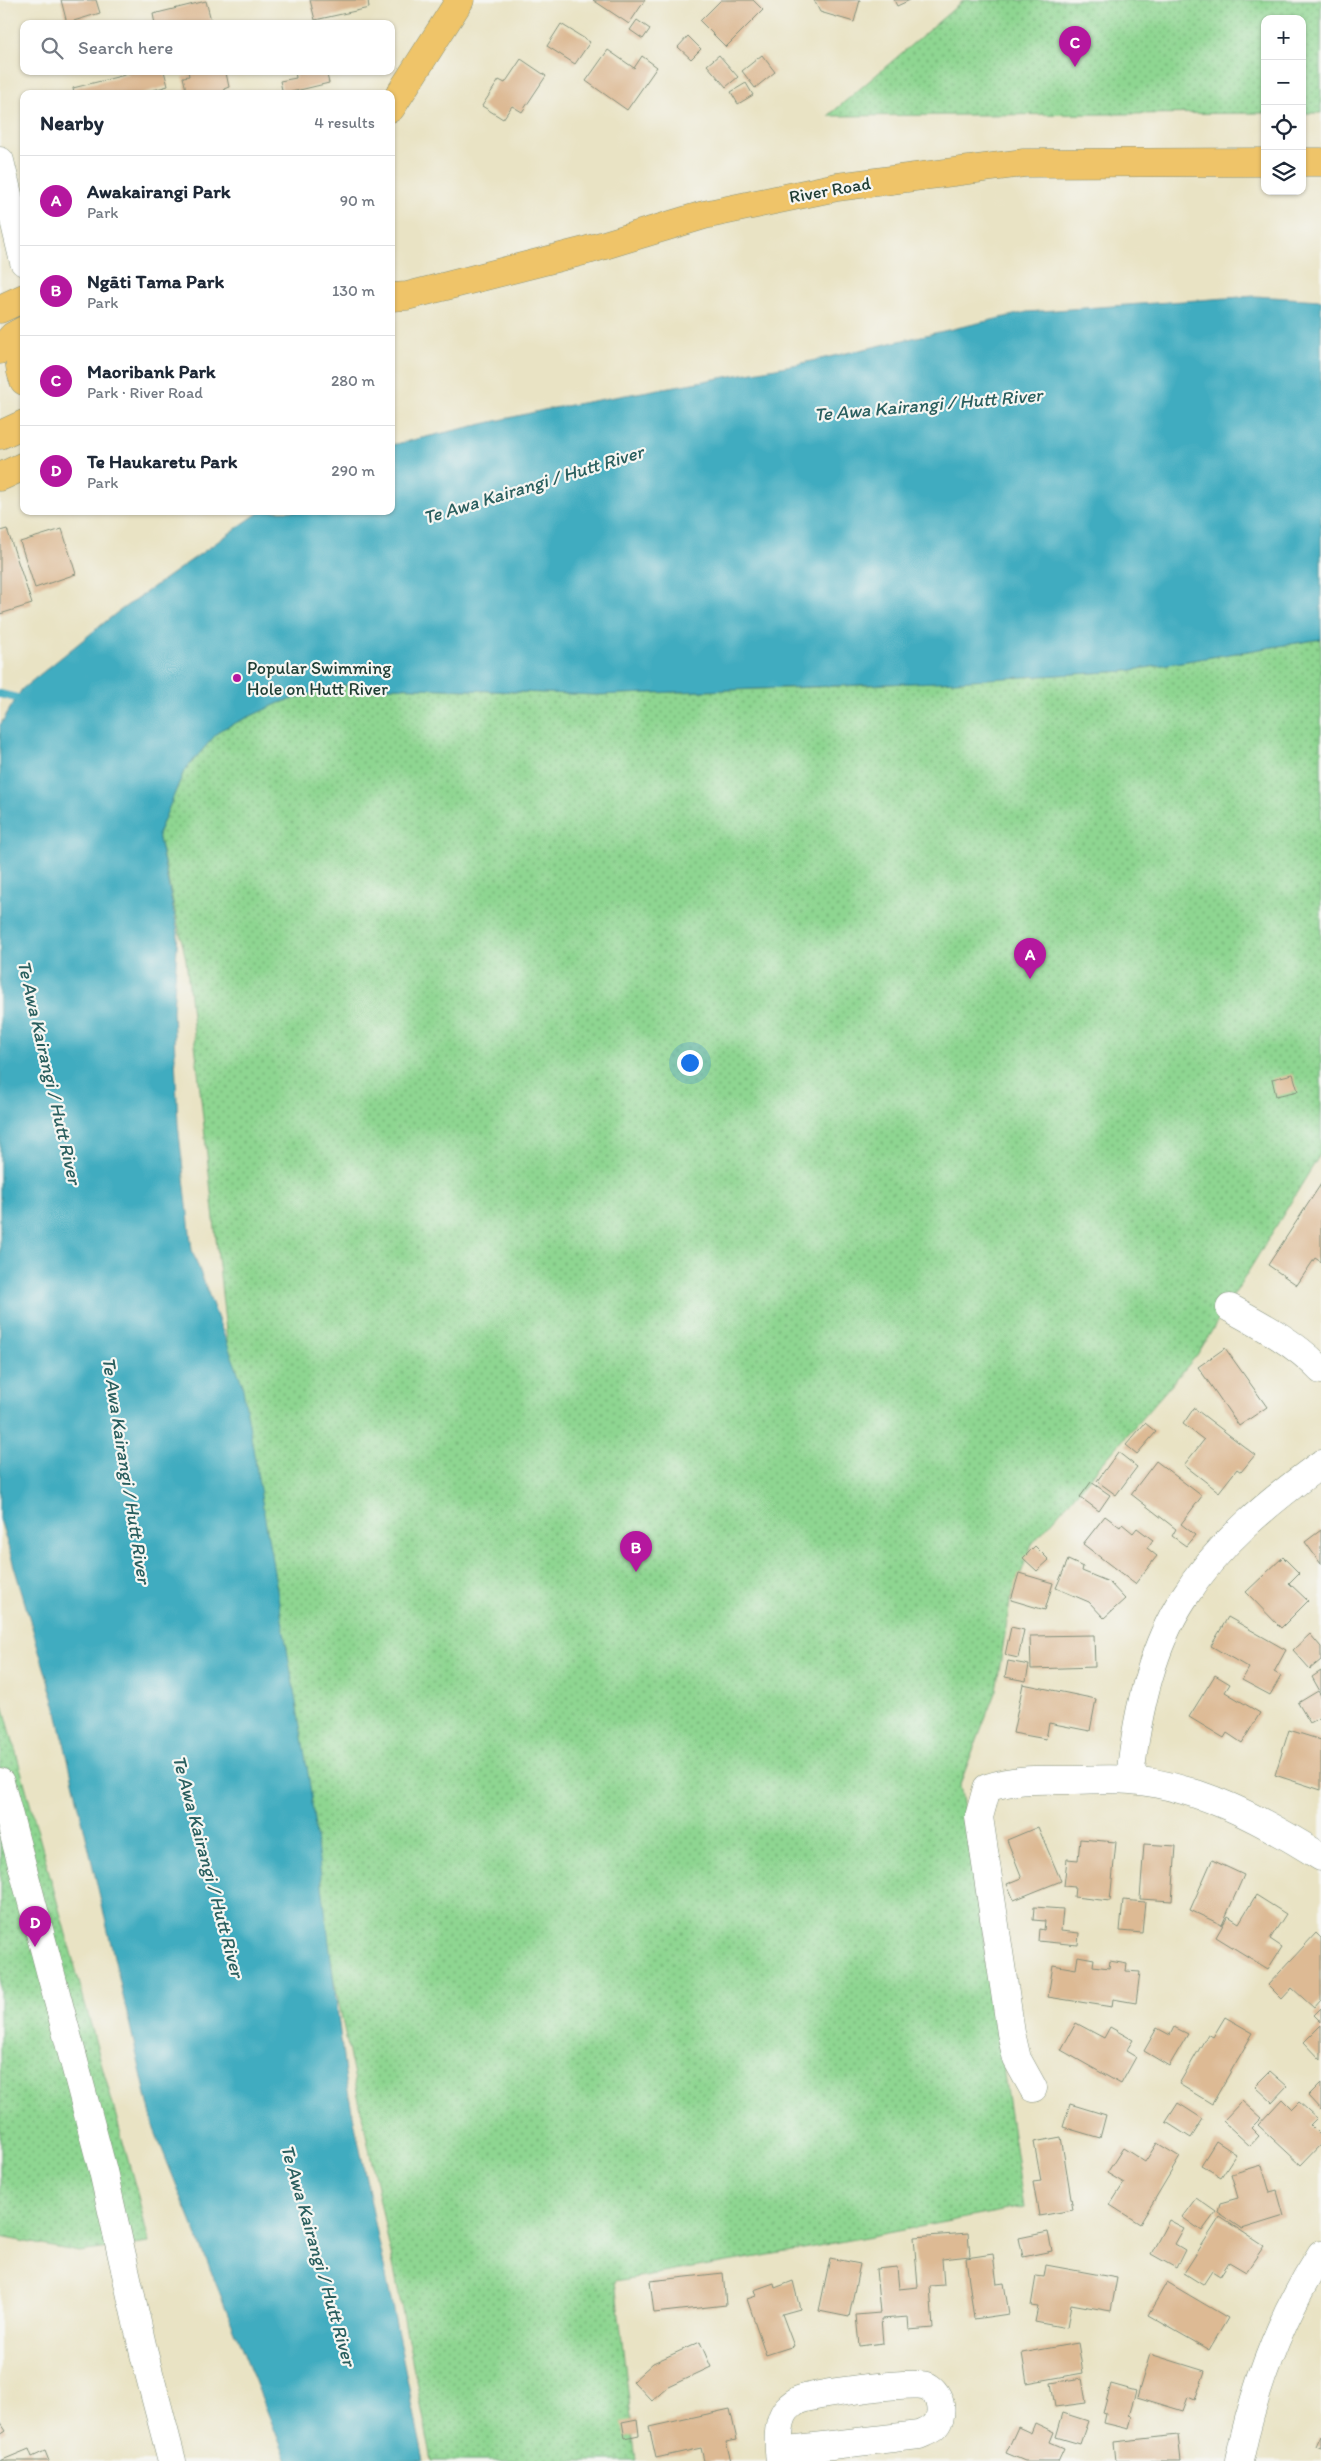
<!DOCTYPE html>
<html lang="en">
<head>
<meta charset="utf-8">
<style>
	body { margin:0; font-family:Itim,sans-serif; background:#f6f6f7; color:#1f2937 }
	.controls { position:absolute; right:15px; top:15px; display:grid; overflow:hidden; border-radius:10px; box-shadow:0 1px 4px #0004 }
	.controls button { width:45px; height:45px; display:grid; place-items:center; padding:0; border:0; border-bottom:1px solid #e0e1e3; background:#fff; color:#1f2937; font:25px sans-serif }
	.you { position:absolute; left:689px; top:1062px; width:18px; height:18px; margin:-12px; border:4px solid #fff; border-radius:50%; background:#1a73e8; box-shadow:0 0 0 8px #1a73e833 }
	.badge { display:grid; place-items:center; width:32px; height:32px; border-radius:50%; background:#b5179e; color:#fff; font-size:16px; font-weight:700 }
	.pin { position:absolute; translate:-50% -41px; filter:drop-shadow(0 1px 2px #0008) }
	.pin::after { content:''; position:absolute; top:26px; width:18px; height:15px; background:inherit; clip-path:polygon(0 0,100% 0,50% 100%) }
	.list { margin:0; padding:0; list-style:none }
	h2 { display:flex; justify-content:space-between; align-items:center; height:65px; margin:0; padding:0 20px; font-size:21px }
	h2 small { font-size:16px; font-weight:400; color:#747a83 }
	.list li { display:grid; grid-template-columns:32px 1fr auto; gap:15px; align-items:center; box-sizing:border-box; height:90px; padding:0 20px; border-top:1px solid #e0e1e3 }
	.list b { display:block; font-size:19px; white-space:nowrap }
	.list p { margin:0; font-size:16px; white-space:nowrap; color:#747a83 }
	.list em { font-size:16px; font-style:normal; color:#747a83 }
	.icon { flex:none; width:28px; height:28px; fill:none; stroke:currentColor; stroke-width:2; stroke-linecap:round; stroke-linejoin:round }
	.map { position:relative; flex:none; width:1321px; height:2461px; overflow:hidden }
	.search { position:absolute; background:#fff; box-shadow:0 1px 4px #0004; left:20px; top:20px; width:375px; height:55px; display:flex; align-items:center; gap:12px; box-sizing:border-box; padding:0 18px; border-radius:10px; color:#747a83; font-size:19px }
	.panel { position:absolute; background:#fff; box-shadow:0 1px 4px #0004; left:20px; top:90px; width:375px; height:425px; border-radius:10px }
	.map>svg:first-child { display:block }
	.park { fill:url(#park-dots); stroke:#568a62 }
	.water { fill:#41acc0; stroke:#30747a }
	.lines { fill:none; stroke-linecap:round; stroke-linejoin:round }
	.stream { stroke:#41acc0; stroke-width:8 }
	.building { fill:#ddba94 }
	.minor-casing { stroke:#84907c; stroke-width:29 }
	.major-casing { stroke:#84907c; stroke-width:29 }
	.highway-casing { stroke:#84907c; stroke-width:29 }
	.minor { stroke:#fff; stroke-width:28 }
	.major { stroke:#efc469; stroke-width:28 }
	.highway { stroke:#efc469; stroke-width:28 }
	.poi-dot { fill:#b5179e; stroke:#f6f6f2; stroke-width:2 }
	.labels { text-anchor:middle; stroke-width:4.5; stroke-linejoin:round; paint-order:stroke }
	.street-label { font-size:18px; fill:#1f3d34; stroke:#f6f6f2 }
	.poi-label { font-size:18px; fill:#1f3d34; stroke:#f6f6f2; text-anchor:start }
	.water-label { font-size:19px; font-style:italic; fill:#295e5e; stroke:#f6f6f2 }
</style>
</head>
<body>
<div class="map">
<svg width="1321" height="2461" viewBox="0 0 1321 2461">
	<defs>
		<pattern id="park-dots" width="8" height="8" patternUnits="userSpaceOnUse" patternTransform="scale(1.25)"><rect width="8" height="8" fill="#8ed691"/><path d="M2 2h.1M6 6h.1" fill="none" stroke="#73af77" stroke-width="1.8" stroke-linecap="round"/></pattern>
	</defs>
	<rect width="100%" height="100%" fill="#f6f6f2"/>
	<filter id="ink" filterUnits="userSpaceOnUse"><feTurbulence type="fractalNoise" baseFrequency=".02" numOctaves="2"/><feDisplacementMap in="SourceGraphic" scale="10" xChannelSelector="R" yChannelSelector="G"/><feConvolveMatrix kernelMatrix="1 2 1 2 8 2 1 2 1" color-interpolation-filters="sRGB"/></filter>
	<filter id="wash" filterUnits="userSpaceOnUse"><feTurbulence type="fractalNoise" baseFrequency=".0096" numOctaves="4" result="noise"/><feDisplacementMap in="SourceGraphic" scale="20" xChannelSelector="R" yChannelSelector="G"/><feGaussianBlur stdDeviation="1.12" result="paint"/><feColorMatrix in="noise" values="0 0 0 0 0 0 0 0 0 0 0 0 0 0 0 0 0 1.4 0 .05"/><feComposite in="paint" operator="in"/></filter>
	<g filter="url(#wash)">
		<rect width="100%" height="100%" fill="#e9e3c4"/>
		<path class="park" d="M 964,0 L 1321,0 L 1321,113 L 1302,113 L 1302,19 L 1265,19 L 1265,113 L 828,116 Z
			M 1321,639 L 1321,1153 L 1197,1355 L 1032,1544 L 1010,1602 L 996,1690 L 960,1784 L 1024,2207 L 792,2251 L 615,2281 L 636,2461 L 432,2461 L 393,2264 L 255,1600 L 186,960 L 158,834 L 184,771 L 220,730 L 279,703 L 341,685 L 596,695 L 871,685 L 1126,671 Z
			M 0,1694 L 139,2200 L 149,2243 L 79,2252 L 0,2237 Z"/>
		<path class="water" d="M 1255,296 L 1321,300 L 1321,639 L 1126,671 L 937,682 L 596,695 L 341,685 L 279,703 L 220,730 L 184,771 L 158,834 L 178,932 L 173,1011 L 178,1124 L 192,1250 L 242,1383 L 309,1779 L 346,2081 L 424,2461 L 287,2461 L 154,2129 L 56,1708 L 0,1519 L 0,725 L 22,689 L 115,614 L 261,511 L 391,511 L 391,445 L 548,409 L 798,364 L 1027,312 Z"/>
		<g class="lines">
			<path class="stream" d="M 0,694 L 25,700"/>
		</g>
		<g id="blocks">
			<path class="building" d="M 61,0 L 96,0 L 100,13 L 67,23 Z
				M 310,0 L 368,0 L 369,8 L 315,20 Z
				M 593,0 L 645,0 L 629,24 Z
				M 721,0 L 753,0 L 763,10 L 726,47 L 700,21 Z
				M 814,0 L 860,0 L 854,22 L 820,12 Z
				M 894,0 L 910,0 L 897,6 Z
				M 206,1 L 212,24 L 155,24 L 153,14 Z
				M 637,20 L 650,29 L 643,39 L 630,30 Z
				M 561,24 L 590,42 L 575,64 L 547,46 Z
				M 688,36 L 701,49 L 691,59 L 678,47 Z
				M 608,50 L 634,68 L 642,56 L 657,67 L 627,110 L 586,81 Z
				M 719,55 L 738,77 L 726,87 L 707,65 Z
				M 762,55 L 775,72 L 755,88 L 742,71 Z
				M 521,59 L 546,76 L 522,112 L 512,106 L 503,119 L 482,106 L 499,80 L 505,83 Z
				M 128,71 L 164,71 L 168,86 L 139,94 L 74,94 L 73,88 L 129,74 Z
				M 188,71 L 226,73 L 229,87 L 224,89 L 225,94 L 187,94 L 183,77 L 189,76 Z
				M 295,71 L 326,71 L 329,83 L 283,94 L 280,81 L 296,78 Z
				M 746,83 L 753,95 L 738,104 L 731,92 Z
				M 7,529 L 32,604 L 0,614 L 0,531 Z
				M 62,529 L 76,574 L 35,588 L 20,542 Z
				M 1293,1074 L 1298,1091 L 1276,1096 L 1272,1079 Z
				M 1321,1184 L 1321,1262 L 1315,1258 L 1297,1285 L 1268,1265 Z
				M 1225,1348 L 1267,1407 L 1239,1426 L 1198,1367 Z
				M 1194,1408 L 1255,1455 L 1241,1472 L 1237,1469 L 1219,1492 L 1184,1465 L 1204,1440 L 1183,1424 Z
				M 1145,1423 L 1156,1432 L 1137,1454 L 1126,1445 Z
				M 1118,1452 L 1137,1467 L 1116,1495 L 1097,1481 Z
				M 1156,1461 L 1202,1496 L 1181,1524 L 1195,1535 L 1186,1546 L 1172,1536 L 1176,1529 L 1131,1494 Z
				M 1091,1482 L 1110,1495 L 1099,1511 L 1080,1497 Z
				M 1105,1516 L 1120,1527 L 1122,1524 L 1133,1533 L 1137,1528 L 1153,1540 L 1147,1548 L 1157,1556 L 1135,1584 L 1083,1544 Z
				M 1321,1530 L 1321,1564 L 1305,1542 Z
				M 1035,1546 L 1049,1560 L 1037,1571 L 1023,1558 Z
				M 1283,1557 L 1299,1573 L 1289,1583 L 1308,1601 L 1281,1628 L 1246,1592 Z
				M 1068,1560 L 1083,1567 L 1082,1571 L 1109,1582 L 1125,1599 L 1104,1618 L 1089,1602 L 1056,1588 Z
				M 1019,1573 L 1053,1583 L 1045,1610 L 1011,1600 Z
				M 1228,1617 L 1286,1650 L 1274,1672 L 1281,1676 L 1270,1695 L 1242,1680 L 1249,1668 L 1211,1646 Z
				M 1011,1627 L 1024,1630 L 1018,1658 L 1005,1655 Z
				M 1310,1634 L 1321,1647 L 1321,1660 L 1310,1669 L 1293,1650 Z
				M 1094,1635 L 1095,1667 L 1031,1669 L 1030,1636 Z
				M 1008,1661 L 1029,1665 L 1026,1681 L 1005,1677 Z
				M 1321,1671 L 1321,1693 L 1312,1677 Z
				M 1215,1675 L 1230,1684 L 1225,1692 L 1260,1713 L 1242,1743 L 1227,1733 L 1224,1738 L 1189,1717 Z
				M 1023,1684 L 1096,1699 L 1090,1731 L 1049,1723 L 1046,1739 L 1013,1733 Z
				M 1318,1691 L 1321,1696 L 1321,1717 L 1310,1723 L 1298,1703 Z
				M 1289,1730 L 1321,1740 L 1321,1790 L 1275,1775 Z
				M 1038,1827 L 1061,1881 L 1014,1900 L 1007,1884 L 1022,1878 L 1007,1840 Z
				M 1080,1839 L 1116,1842 L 1110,1901 L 1074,1897 L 1075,1887 L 1064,1886 L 1067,1859 L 1078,1860 Z
				M 1144,1844 L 1176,1846 L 1172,1901 L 1140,1899 Z
				M 1212,1860 L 1244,1875 L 1222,1925 L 1190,1910 Z
				M 1256,1895 L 1286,1914 L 1270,1939 L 1282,1947 L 1268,1969 L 1216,1937 L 1228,1916 L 1239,1923 Z
				M 1123,1900 L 1145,1902 L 1142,1933 L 1120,1931 Z
				M 1034,1907 L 1063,1909 L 1061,1931 L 1079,1933 L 1078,1945 L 1038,1941 L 1039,1929 L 1044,1930 L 1045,1921 L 1033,1920 Z
				M 1316,1933 L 1321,1938 L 1321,2000 L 1314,2008 L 1292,1988 L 1282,1999 L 1268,1985 Z
				M 1078,1956 L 1094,1959 L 1093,1966 L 1109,1968 L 1110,1961 L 1127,1964 L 1126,1971 L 1140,1972 L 1136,2003 L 1113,1999 L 1112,2007 L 1048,1997 L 1053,1965 L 1076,1969 Z
				M 1321,2008 L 1321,2022 L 1314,2015 Z
				M 1225,2017 L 1253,2033 L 1212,2104 L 1179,2084 L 1208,2034 L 1213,2037 Z
				M 1076,2023 L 1104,2038 L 1110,2027 L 1133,2040 L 1126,2051 L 1136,2057 L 1121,2084 L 1061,2050 Z
				M 1321,2025 L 1321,2060 L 1304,2042 Z
				M 1174,2027 L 1188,2034 L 1169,2066 L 1144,2051 L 1157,2028 L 1170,2035 Z
				M 1270,2071 L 1287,2086 L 1272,2102 L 1255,2086 Z
				M 1321,2083 L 1321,2110 L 1308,2096 Z
				M 1282,2099 L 1292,2109 L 1299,2102 L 1317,2118 L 1310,2125 L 1321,2136 L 1321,2144 L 1301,2165 L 1258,2125 Z
				M 1242,2101 L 1261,2118 L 1251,2128 L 1259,2136 L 1250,2146 L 1223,2121 Z
				M 1178,2103 L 1203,2119 L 1191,2138 L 1166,2122 Z
				M 1070,2104 L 1106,2115 L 1100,2138 L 1063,2127 Z
				M 1061,2137 L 1073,2210 L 1039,2216 L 1033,2182 L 1041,2181 L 1034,2142 Z
				M 1216,2141 L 1236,2154 L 1221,2177 L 1201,2165 Z
				M 1157,2143 L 1180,2157 L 1140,2224 L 1110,2205 L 1124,2183 L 1107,2173 L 1123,2148 L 1145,2162 Z
				M 1262,2165 L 1270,2193 L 1277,2191 L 1284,2216 L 1242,2229 L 1218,2213 L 1220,2203 L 1238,2198 L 1231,2174 Z
				M 1196,2198 L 1216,2212 L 1202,2231 L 1182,2217 Z
				M 1220,2217 L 1264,2246 L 1246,2272 L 1229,2262 L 1220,2276 L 1212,2271 L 1203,2285 L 1184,2273 Z
				M 1169,2220 L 1184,2228 L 1175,2244 L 1185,2250 L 1176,2268 L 1151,2254 Z
				M 1048,2232 L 1052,2251 L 1023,2257 L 1019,2238 Z
				M 968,2233 L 970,2256 L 942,2259 L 944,2285 L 930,2286 L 933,2328 L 909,2330 L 908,2317 L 881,2319 L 883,2343 L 859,2346 L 856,2315 L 880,2313 L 876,2269 L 897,2267 L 899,2289 L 918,2287 L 914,2237 Z
				M 993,2254 L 997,2284 L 1004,2283 L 1009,2314 L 974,2319 L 966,2258 Z
				M 830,2258 L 860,2264 L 849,2317 L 819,2311 Z
				M 1046,2265 L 1117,2278 L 1111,2311 L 1071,2304 L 1067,2328 L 1035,2322 L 1038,2307 L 1031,2306 L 1036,2276 L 1044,2277 Z
				M 723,2273 L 726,2305 L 654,2313 L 650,2281 Z
				M 793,2281 L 800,2309 L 782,2314 L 794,2346 L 766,2355 L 747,2299 L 756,2296 L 754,2290 L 774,2283 L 775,2288 Z
				M 1167,2282 L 1228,2318 L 1209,2350 L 1148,2315 Z
				M 700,2342 L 711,2367 L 668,2387 L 652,2401 L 633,2381 L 653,2363 Z
				M 1078,2343 L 1083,2373 L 1027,2383 L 1022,2353 Z
				M 1150,2354 L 1205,2371 L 1195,2400 L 1188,2397 L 1183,2411 L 1137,2397 Z
				M 1082,2378 L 1086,2403 L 1055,2407 L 1051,2383 Z
				M 1111,2384 L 1136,2391 L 1129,2415 L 1132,2416 L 1129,2429 L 1104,2423 L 1106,2414 L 1103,2413 Z
				M 730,2409 L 737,2440 L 726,2442 L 731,2461 L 704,2461 L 701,2448 L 656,2458 L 649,2427 Z
				M 1063,2413 L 1088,2421 L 1080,2444 L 1056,2437 Z
				M 637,2419 L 639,2435 L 625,2438 L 622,2422 Z
				M 0,2422 L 6,2431 L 0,2435 Z
				M 1035,2423 L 1054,2432 L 1050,2442 L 1064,2448 L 1058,2461 L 1025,2461 L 1006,2453 L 1018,2427 L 1031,2433 Z
				M 1178,2435 L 1181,2461 L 1116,2461 L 1114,2442 Z
				M 1321,2435 L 1321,2448 L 1316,2446 Z
				M 29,2449 L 32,2457 L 45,2451 L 49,2461 L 0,2461 Z"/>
		</g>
	</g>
	<g filter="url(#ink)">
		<use href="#blocks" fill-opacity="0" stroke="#84907c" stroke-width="1"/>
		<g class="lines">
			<g class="minor-casing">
				<path id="minor" d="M 0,161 L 24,262
					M 1230,1308 C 1263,1326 1295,1343 1321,1370
					M 1130,1779 C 1136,1720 1150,1650 1183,1599 C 1218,1543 1269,1502 1321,1464
					M 0,1782 L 103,2171 L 144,2354 L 172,2461
					M 1033,2088 L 1017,2059 L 1011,2033 L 979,1817 L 987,1788 C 1018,1778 1039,1780 1070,1780 C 1090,1780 1111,1778 1131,1780 C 1200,1786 1264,1821 1321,1857
					M 779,2451 L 919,2435 C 923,2433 929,2431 933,2428 C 946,2417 941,2393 927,2386 C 915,2380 814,2394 799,2400 C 795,2402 790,2406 787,2409 C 777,2421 778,2446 780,2461
					M 1239,2461 C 1254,2389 1281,2316 1321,2254"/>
			</g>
			<g class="major-casing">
				<path id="major" d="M 391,108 L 460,0
					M 0,309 L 24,298
					M 0,350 L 13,336 L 24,330"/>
			</g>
			<g class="highway-casing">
				<path id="highway" d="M 1302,162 L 1321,162
					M 391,297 L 407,296 L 588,250 L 704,215 L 837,187 L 1024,163 L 1265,162
					M 24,333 C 19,350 17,364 24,381
					M 0,435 L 24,424
					M 0,477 L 24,466"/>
			</g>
			<use href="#minor" class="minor"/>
			<use href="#major" class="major"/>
			<use href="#highway" class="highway"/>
		</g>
	</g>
	<circle class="poi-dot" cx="237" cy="678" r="5"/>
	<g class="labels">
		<g class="street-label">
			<text transform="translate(830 190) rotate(-10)" y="6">River Road</text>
		</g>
		<g class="poi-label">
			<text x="247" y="674">Popular Swimming<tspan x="247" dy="21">Hole on Hutt River</tspan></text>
		</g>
		<g class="water-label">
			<text transform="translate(928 404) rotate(-5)" y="7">Te Awa Kairangi / Hutt River</text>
			<text transform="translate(533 484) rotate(-17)" y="7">Te Awa Kairangi / Hutt River</text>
			<text transform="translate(50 1072) rotate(77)" y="7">Te Awa Kairangi / Hutt River</text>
			<text transform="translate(127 1470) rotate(81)" y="7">Te Awa Kairangi / Hutt River</text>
			<text transform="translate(209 1866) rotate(75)" y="7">Te Awa Kairangi / Hutt River</text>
			<text transform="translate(319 2255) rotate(74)" y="7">Te Awa Kairangi / Hutt River</text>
		</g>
	</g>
</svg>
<div class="controls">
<button>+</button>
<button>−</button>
<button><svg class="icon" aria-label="locate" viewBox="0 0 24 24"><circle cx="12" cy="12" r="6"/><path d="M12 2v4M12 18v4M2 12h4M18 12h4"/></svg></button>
<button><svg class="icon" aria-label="layers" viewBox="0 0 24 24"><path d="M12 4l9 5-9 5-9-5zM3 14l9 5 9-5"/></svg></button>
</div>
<div class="you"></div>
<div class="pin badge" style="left:1030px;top:979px">A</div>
<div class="pin badge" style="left:636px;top:1572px">B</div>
<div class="pin badge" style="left:1075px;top:67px">C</div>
<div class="pin badge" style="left:35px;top:1947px">D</div>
<div class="search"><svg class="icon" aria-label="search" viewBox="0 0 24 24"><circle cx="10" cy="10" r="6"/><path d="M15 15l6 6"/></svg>Search here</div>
<section class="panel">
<h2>Nearby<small>4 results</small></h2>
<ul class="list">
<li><span class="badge">A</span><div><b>Awakairangi Park</b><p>Park</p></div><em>90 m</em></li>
<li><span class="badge">B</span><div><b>Ngāti Tama Park</b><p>Park</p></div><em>130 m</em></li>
<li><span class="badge">C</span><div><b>Maoribank Park</b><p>Park · River Road</p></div><em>280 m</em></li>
<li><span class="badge">D</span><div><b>Te Haukaretu Park</b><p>Park</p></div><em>290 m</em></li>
</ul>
</section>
</div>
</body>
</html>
